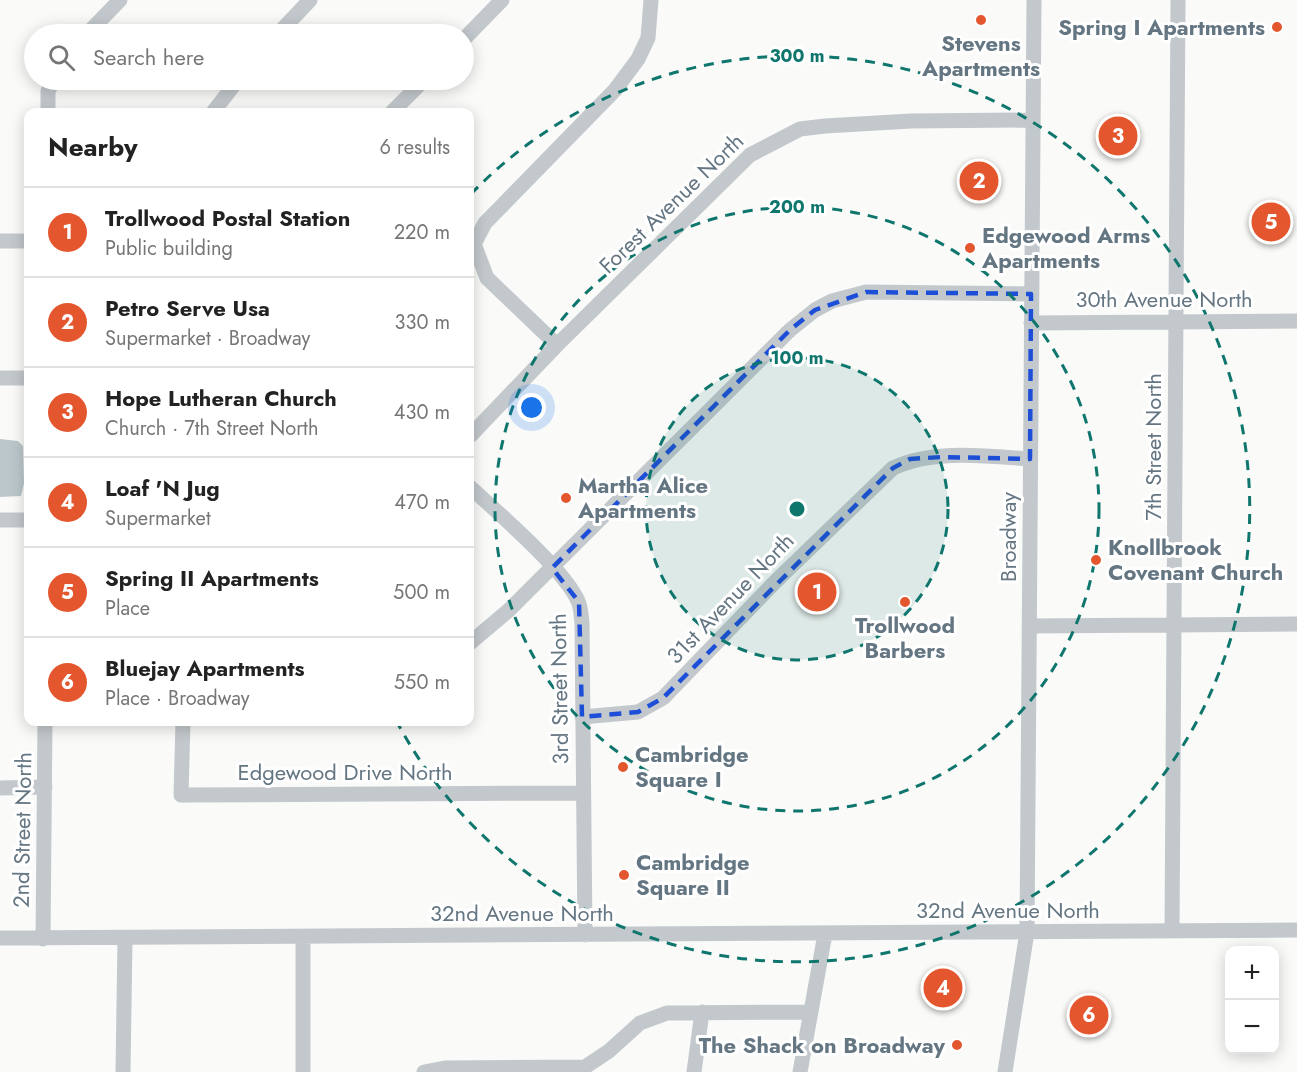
<!DOCTYPE html>
<html lang="en">
<head>
<meta charset="utf-8">
<style>
	body { margin:0; font-family:Jost,sans-serif; background:#f2f2f2; color:#222 }
	.controls { position:absolute; right:18px; bottom:18px; display:grid; overflow:hidden; border-radius:12px; box-shadow:0 3px 15px #0003 }
	.controls button { width:54px; height:54px; display:grid; place-items:center; padding:0; border:0; border-bottom:2px solid #e0e0e0; background:#fff; color:#222; font:30px sans-serif }
	.you { position:absolute; left:532px; top:408px; width:21px; height:21px; margin:-15px; border:4px solid #fff; border-radius:50%; background:#1a73e8; box-shadow:0 0 0 9px #1a73e833 }
	.badge { display:grid; place-items:center; width:39px; height:39px; border-radius:50%; background:#e4572e; color:#fff; font-size:20px; font-weight:700 }
	.pin { position:absolute; translate:-50% -50%; border:3px solid #fff; box-shadow:0 2px 6px #0006 }
	.list { margin:0; padding:0; list-style:none }
	h2 { display:flex; justify-content:space-between; align-items:center; height:78px; margin:0; padding:0 24px; font-size:26px }
	h2 small { font-size:20px; font-weight:400; color:#767676 }
	.list li { display:grid; grid-template-columns:39px 1fr auto; gap:18px; align-items:center; box-sizing:border-box; height:90px; padding:0 24px; border-top:2px solid #e0e0e0 }
	.list b { display:block; font-size:22px; white-space:nowrap }
	.list p { margin:0; font-size:20px; white-space:nowrap; color:#767676 }
	.list em { font-size:20px; font-style:normal; color:#767676 }
	.icon { flex:none; width:33px; height:33px; fill:none; stroke:currentColor; stroke-width:2; stroke-linecap:round; stroke-linejoin:round }
	.map { position:relative; flex:none; width:1297px; height:1072px; overflow:hidden }
	.search { position:absolute; background:#fff; box-shadow:0 3px 15px #0003; left:24px; top:24px; width:450px; height:66px; display:flex; align-items:center; gap:15px; box-sizing:border-box; padding:0 21px; border-radius:33px; color:#767676; font-size:22px }
	.panel { position:absolute; background:#fff; box-shadow:0 3px 15px #0003; left:24px; top:108px; width:450px; height:618px; border-radius:12px }
	.map>svg:first-child { display:block }
	.water { fill:#bbc7cb }
	.lines { fill:none; stroke-linecap:round; stroke-linejoin:round }
	.minor { stroke:#c3c8cc; stroke-width:15 }
	.marked { fill:none; stroke:#1d4ed8; stroke-width:4.5; stroke-dasharray:12 8; stroke-linejoin:round }
	.ring { fill:none; stroke:#0f766e; stroke-width:3; stroke-dasharray:10 8 }
	.poi-dot { fill:#e4572e; stroke:#fff; stroke-width:2 }
	.labels { text-anchor:middle; stroke-width:6; stroke-linejoin:round; paint-order:stroke }
	.poi-label { font-size:22px; font-weight:bold; fill:#657683; stroke:#fff; text-anchor:start }
	.street-label { font-size:22px; fill:#657683; stroke:#fff }
	.centre { fill:#0f766e; stroke:#fff; stroke-width:3 }
	.ring-label { font-size:18px; text-anchor:middle; font-weight:bold; fill:#0f766e; stroke:#fff; stroke-width:6; stroke-linejoin:round; paint-order:stroke }
</style>
</head>
<body>
<div class="map">
<svg width="1297" height="1072" viewBox="0 0 1297 1072">
	<rect width="100%" height="100%" fill="#fafaf8"/>
	<path class="water" d="M 0,439 L 18,441 L 23,446 L 24,483 L 21,496 L 0,497 Z"/>
	<g class="lines">
		<path class="minor" d="M 87,34 L 120,0
			M 278,34 L 310,0
			M 464,39 L 502,0
			M 48,112 L 48,91 L 54,80
			M 213,112 L 238,80
			M 392,112 L 424,80
			M 0,241 L 28,241
			M 1031,323 L 1297,321
			M 557,345 L 487,278 L 474,244 L 485,223 L 615,90 L 638,59 L 648,38 L 651,0
			M 0,378 L 28,378
			M 470,436 L 557,345 L 750,155 L 800,129 L 825,126 L 911,121 L 1032,120
			M 470,487 C 497,512 564,569 578,601 C 581,607 581,616 582,623 L 585,935
			M 0,520 L 28,520
			M 1029,626 L 1297,624
			M 470,643 L 509,610 L 790,330 L 815,310 L 832,301 L 866,292 L 1031,294
			M 582,717 L 638,712 L 663,698 L 775,582 L 893,468 C 933,449 987,456 1030,459
			M 183,722 L 181,795 L 583,793
			M 0,788 L 45,787
			M 1172,931 L 1178,0
			M 0,938 L 1297,930
			M 43,939 L 45,722
			M 123,1072 L 125,939
			M 303,1072 L 303,937
			M 424,1072 L 445,1068 L 585,1067 L 609,1051 L 640,1023 L 667,1013 L 810,1012
			M 694,1072 L 702,1012
			M 800,1072 L 825,934
			M 1005,1072 L 1027,932 L 1034,0"/>
	</g>
	<path class="marked" d="M 866,292 L 1031,294 L 1030,459 L 942,457 L 910,459 L 893,468 L 663,698 L 638,712 L 582,717 L 579,602 L 552,568 L 790,330 L 815,310 Z"/>
	<circle cx="797" cy="509" r="151" fill="#0f766e" fill-opacity=".12"/>
	<g class="ring">
		<circle cx="797" cy="509" r="151"/>
		<circle cx="797" cy="509" r="302"/>
		<path d="M471 194A453 453 0 1 1 397 722"/>
	</g>
	<g class="poi-dot">
		<circle cx="981" cy="20" r="6"/>
		<circle cx="1277" cy="27" r="6"/>
		<circle cx="970" cy="248" r="6"/>
		<circle cx="566" cy="498" r="6"/>
		<circle cx="1096" cy="560" r="6"/>
		<circle cx="905" cy="602" r="6"/>
		<circle cx="623" cy="767" r="6"/>
		<circle cx="624" cy="875" r="6"/>
		<circle cx="957" cy="1045" r="6"/>
	</g>
	<g class="labels">
		<g class="poi-label">
			<text x="1265" y="35" text-anchor="end">Spring I Apartments</text>
			<text x="981" y="51" text-anchor="middle">Stevens<tspan x="981" dy="25">Apartments</tspan></text>
			<text x="982" y="243">Edgewood Arms<tspan x="982" dy="25">Apartments</tspan></text>
			<text x="578" y="493">Martha Alice<tspan x="578" dy="25">Apartments</tspan></text>
			<text x="1108" y="555">Knollbrook<tspan x="1108" dy="25">Covenant Church</tspan></text>
			<text x="905" y="633" text-anchor="middle">Trollwood<tspan x="905" dy="25">Barbers</tspan></text>
			<text x="635" y="762">Cambridge<tspan x="635" dy="25">Square I</tspan></text>
			<text x="636" y="870">Cambridge<tspan x="636" dy="25">Square II</tspan></text>
			<text x="945" y="1053" text-anchor="end">The Shack on Broadway</text>
		</g>
		<g class="street-label">
			<text transform="translate(671 203) rotate(-44)" y="8">Forest Avenue North</text>
			<text x="1164" y="307">30th Avenue North</text>
			<text transform="translate(1153 447) rotate(-90)" y="8">7th Street North</text>
			<text transform="translate(1008 537) rotate(-90)" y="8">Broadway</text>
			<text transform="translate(730 598) rotate(-46)" y="8">31st Avenue North</text>
			<text transform="translate(559 689) rotate(-91)" y="8">3rd Street North</text>
			<text x="345" y="780">Edgewood Drive North</text>
			<text transform="translate(22 830) rotate(-89)" y="8">2nd Street North</text>
			<text x="1008" y="918">32nd Avenue North</text>
			<text x="522" y="921">32nd Avenue North</text>
		</g>
	</g>
	<circle cx="797" cy="509" r="9" class="centre"/>
	<g class="ring-label">
		<text x="797" y="62">300 m</text>
		<text x="797" y="213">200 m</text>
		<text x="797" y="364">100 m</text>
	</g>
</svg>
<div class="controls">
<button>+</button>
<button>−</button>
</div>
<div class="you"></div>
<div class="pin badge" style="left:817px;top:592px">1</div>
<div class="pin badge" style="left:979px;top:181px">2</div>
<div class="pin badge" style="left:1118px;top:136px">3</div>
<div class="pin badge" style="left:943px;top:988px">4</div>
<div class="pin badge" style="left:1271px;top:222px">5</div>
<div class="pin badge" style="left:1089px;top:1015px">6</div>
<div class="search"><svg class="icon" aria-label="search" viewBox="0 0 24 24"><circle cx="10" cy="10" r="6"/><path d="M15 15l6 6"/></svg>Search here</div>
<section class="panel">
<h2>Nearby<small>6 results</small></h2>
<ul class="list">
<li><span class="badge">1</span><div><b>Trollwood Postal Station</b><p>Public building</p></div><em>220 m</em></li>
<li><span class="badge">2</span><div><b>Petro Serve Usa</b><p>Supermarket · Broadway</p></div><em>330 m</em></li>
<li><span class="badge">3</span><div><b>Hope Lutheran Church</b><p>Church · 7th Street North</p></div><em>430 m</em></li>
<li><span class="badge">4</span><div><b>Loaf 'N Jug</b><p>Supermarket</p></div><em>470 m</em></li>
<li><span class="badge">5</span><div><b>Spring II Apartments</b><p>Place</p></div><em>500 m</em></li>
<li><span class="badge">6</span><div><b>Bluejay Apartments</b><p>Place · Broadway</p></div><em>550 m</em></li>
</ul>
</section>
</div>
</body>
</html>
